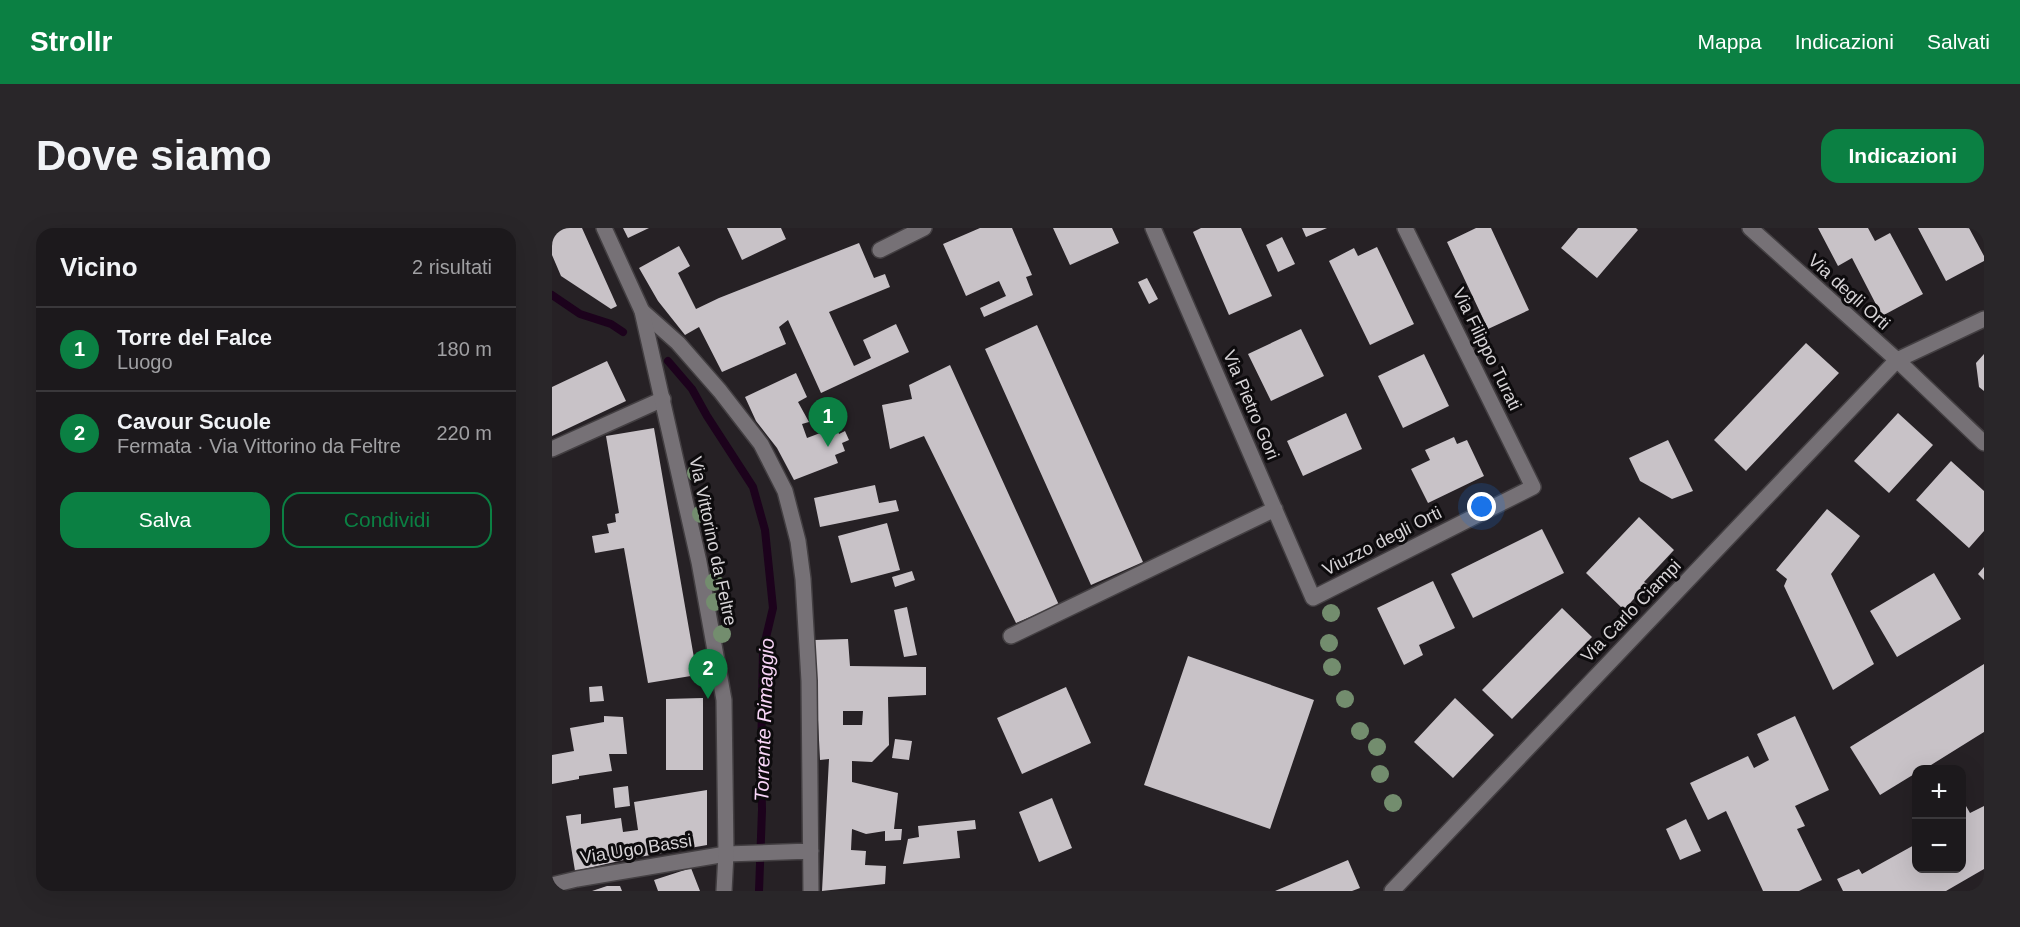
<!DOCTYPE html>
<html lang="it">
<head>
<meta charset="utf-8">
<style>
	body { margin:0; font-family:Arial,sans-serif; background:#292629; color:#f1f3f6 }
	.controls { position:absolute; right:18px; bottom:18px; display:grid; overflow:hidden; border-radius:12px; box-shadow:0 6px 24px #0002 }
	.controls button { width:54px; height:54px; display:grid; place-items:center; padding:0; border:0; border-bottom:2px solid #3a383b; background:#1c191c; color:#f1f3f6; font:30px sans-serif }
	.you { position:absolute; left:930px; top:279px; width:21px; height:21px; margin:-15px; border:4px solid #fff; border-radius:50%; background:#1a73e8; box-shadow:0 0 0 9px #1a73e833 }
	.badge { display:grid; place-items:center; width:39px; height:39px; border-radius:50%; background:#0b8043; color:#fff; font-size:20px; font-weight:700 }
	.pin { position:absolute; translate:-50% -50px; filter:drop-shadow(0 2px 3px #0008) }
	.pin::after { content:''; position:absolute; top:32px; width:21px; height:18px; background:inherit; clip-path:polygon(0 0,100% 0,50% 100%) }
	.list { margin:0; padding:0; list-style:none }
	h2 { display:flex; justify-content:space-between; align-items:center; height:78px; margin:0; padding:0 24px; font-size:26px }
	h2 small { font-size:20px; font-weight:400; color:#a0a0a3 }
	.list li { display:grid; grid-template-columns:39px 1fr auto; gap:18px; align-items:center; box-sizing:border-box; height:84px; padding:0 24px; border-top:2px solid #3a383b }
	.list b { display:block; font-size:22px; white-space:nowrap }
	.list p { margin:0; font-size:20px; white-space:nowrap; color:#a0a0a3 }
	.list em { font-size:20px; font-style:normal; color:#a0a0a3 }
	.actions { display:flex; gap:12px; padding:18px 24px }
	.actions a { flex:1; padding:14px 0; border:2px solid #0b8043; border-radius:18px; text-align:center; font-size:21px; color:#0b8043 }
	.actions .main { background:#0b8043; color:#fff }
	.map { position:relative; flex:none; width:1432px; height:663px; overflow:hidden; border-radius:18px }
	header { display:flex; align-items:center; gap:36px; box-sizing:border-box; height:84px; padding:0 30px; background:#0b8043; color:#fff }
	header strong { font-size:28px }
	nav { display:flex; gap:33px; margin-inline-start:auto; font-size:21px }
	.intro { display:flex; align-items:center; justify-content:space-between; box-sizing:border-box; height:144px; padding:0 36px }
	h1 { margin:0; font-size:42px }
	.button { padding:15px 27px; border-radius:18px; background:#0b8043; color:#fff; font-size:21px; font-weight:700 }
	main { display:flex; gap:36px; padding:0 36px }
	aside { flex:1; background:#1c191c; border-radius:18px; box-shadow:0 6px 24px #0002 }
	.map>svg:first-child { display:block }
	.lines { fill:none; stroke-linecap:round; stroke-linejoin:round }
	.stream { stroke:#1c021c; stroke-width:8 }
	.building { fill:#c8c2c7; fill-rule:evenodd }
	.minor-casing { stroke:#433f42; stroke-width:18 }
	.tertiary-casing { stroke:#433f42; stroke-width:18 }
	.minor { stroke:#767176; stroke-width:15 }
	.tertiary { stroke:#767176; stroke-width:15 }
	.tree { fill:#738d6e }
	.labels { text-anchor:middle; stroke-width:6; stroke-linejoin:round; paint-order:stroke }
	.street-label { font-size:18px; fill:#d7d4d7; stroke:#0d0b0d }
	.water-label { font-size:20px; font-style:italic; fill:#f9d6f8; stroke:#0d0b0d }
</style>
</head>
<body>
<header>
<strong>Strollr</strong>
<nav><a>Mappa</a><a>Indicazioni</a><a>Salvati</a></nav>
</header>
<div class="intro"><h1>Dove siamo</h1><a class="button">Indicazioni</a></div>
<main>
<aside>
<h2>Vicino<small>2 risultati</small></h2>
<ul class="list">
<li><span class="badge">1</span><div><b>Torre del Falce</b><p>Luogo</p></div><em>180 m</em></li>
<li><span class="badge">2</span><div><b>Cavour Scuole</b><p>Fermata · Via Vittorino da Feltre</p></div><em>220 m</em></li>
</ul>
<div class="actions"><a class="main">Salva</a><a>Condividi</a></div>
</aside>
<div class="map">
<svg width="1432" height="663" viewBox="0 0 1432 663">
	<rect width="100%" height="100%" fill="#262125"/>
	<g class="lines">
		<path class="stream" d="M 0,67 L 28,86 L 59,96 L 71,104
			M 116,133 L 140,161 L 155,188 L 201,259 L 213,302 L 221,380 L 211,422 L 209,534 L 210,582 L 207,663"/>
	</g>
	<path class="building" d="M 0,0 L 30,0 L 65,78 L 59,81 L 9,48 L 0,27 Z
		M 71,0 L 97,0 L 76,10 Z
		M 175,0 L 229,0 L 234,11 L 190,32 Z
		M 428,0 L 460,0 L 480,47 L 474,49 L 481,67 L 432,89 L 428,80 L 454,68 L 447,53 L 414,68 L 391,16 Z
		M 501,0 L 560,0 L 567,15 L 518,37 Z
		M 649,0 L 689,0 L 720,68 L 677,87 L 641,4 Z
		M 750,0 L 775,0 L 754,9 Z
		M 924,0 L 939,0 L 977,82 L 936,101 L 895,14 Z
		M 1026,0 L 1084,0 L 1086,2 L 1045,50 L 1009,20 Z
		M 1266,0 L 1316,0 L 1323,13 L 1338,5 L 1371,66 L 1330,88 L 1300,30 L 1286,38 Z
		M 1366,0 L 1417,0 L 1432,28 L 1432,33 L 1394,53 Z
		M 730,9 L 743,36 L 726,44 L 714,17 Z
		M 307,15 L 322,50 L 333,46 L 338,59 L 277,84 L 302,138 L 319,130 L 311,112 L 344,96 L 357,124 L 269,165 L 236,92 L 227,99 L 234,116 L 170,144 L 147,99 L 133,107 L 106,73 L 87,40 L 127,18 L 138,38 L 126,45 L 144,81 L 167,70 Z
		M 825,19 L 862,96 L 818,117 L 777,33 L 802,20 L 806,28 Z
		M 595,50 L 606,71 L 597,76 L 586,54 Z
		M 485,97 L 591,334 L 539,357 L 433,121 Z
		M 749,101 L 772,148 L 719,173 L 696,126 Z
		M 1254,115 L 1287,145 L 1194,243 L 1162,212 Z
		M 872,126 L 897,178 L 851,200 L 826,148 Z
		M 1432,126 L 1432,163 L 1427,159 L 1424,135 Z
		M 55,133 L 74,173 L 0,208 L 0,159 Z
		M 398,137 L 507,377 L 464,395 L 372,208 L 338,221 L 330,177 L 360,171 L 357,157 Z
		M 244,145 L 255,169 L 246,174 L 257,194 L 250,196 L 255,210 L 284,199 L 287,206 L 293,203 L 297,212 L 290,215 L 293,223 L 283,227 L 286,235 L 242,252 L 225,220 L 204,193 L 193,169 Z
		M 794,185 L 810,221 L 751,248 L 735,213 Z
		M 1346,185 L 1381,217 L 1337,265 L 1302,233 Z
		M 102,200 L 145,447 L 96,455 L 72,320 L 43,325 L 40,308 L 57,305 L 55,296 L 64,294 L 63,286 L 67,285 L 54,208 Z
		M 902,209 L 905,216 L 915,212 L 932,248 L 876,275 L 859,241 L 878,232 L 873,222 Z
		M 1116,212 L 1141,263 L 1120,271 L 1088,253 L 1077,230 Z
		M 1399,233 L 1432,263 L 1432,303 L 1417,320 L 1364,272 Z
		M 323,257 L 327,275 L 344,272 L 347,283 L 268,299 L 262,270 Z
		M 1275,281 L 1308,308 L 1279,346 L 1322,436 L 1281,462 L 1232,358 L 1235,351 L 1224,342 Z
		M 1087,289 L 1122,322 L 1092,354 L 1095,356 L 1072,382 L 1034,345 Z
		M 335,295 L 348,342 L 299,355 L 286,308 Z
		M 990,301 L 1012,345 L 921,390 L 899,346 Z
		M 1432,339 L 1432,352 L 1426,346 Z
		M 360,343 L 363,352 L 343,359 L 340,349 Z
		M 1382,345 L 1409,391 L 1345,429 L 1318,383 Z
		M 881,353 L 903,400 L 867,417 L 871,427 L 852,437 L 825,380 Z
		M 355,379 L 365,427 L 352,429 L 342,382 Z
		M 1010,380 L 1040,409 L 960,491 L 930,462 Z
		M 296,411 L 298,438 L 374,439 L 374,467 L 336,469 L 337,517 L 320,534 L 300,533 L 300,554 L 346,565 L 342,601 L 350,601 L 349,612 L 333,613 L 333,603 L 314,606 L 300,601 L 299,622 L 314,623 L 313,637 L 334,638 L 333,656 L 270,663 L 277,531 L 268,532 L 262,412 ZM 291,483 L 311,483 L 310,497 L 291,497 Z
		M 636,428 L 762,472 L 718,601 L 592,557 Z
		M 1432,436 L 1432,504 L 1371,542 L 1364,542 L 1364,545 L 1328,567 L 1298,519 Z
		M 50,458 L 52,473 L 38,474 L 37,459 Z
		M 514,459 L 539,515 L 470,546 L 445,490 Z
		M 151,470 L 151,542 L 114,542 L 114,471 Z
		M 903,470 L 942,507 L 901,550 L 862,514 Z
		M 52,488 L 71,489 L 75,526 L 57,526 L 60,543 L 27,548 L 27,551 L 0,556 L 0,527 L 22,523 L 18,500 L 52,494 Z
		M 1243,488 L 1277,562 L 1243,578 L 1253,598 L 1245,601 L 1270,652 L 1247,663 L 1211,663 L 1174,583 L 1156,592 L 1138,555 L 1196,528 L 1202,540 L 1217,532 L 1205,506 Z
		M 343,511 L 360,513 L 357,532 L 340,530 Z
		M 76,558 L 78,578 L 63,580 L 61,560 Z
		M 155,562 L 155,617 L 76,631 L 23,643 L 14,588 L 29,586 L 29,596 L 69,590 L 71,604 L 86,602 L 82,574 Z
		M 500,570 L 520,620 L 487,634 L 467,584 Z
		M 1414,578 L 1418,585 L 1432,578 L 1432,641 L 1394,663 L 1291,663 L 1285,651 L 1307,641 L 1310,646 L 1364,616 L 1364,640 L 1410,640 L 1410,581 Z
		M 1134,591 L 1149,623 L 1128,632 L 1114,601 Z
		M 423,592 L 424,601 L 405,603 L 408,630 L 351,636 L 356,611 L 367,609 L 366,598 Z
		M 796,632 L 808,660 L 800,663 L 723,663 Z
		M 139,640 L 148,663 L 106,663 L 102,652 Z
		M 55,658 L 68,658 L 70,663 L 40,663 Z"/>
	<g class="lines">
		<g class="minor-casing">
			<path id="minor" d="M 601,0 L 761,370 L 981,259 L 853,0
				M 1198,0 L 1345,132 L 1432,215
				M 328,22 L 372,0
				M 90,83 L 126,115 L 168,163 L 209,216 L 233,263 L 246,313 L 251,351 L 257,453 L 259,663
				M 0,221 L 111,171
				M 459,408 L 723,281
				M 0,657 L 25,651 L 174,626 L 259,623
				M 840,663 L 1345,132 L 1432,91"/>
		</g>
		<g class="tertiary-casing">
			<path id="tertiary" d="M 52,0 L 90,83 L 147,334 L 172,472 L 174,626 L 172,663"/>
		</g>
		<use href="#minor" class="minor"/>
		<use href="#tertiary" class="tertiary"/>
	</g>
	<g class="tree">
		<circle cx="144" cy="245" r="9"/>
		<circle cx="149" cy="286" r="9"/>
		<circle cx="162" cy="354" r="9"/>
		<circle cx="163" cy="374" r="9"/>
		<circle cx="779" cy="385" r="9"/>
		<circle cx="170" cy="406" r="9"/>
		<circle cx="777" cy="415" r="9"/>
		<circle cx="780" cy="439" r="9"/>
		<circle cx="793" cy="471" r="9"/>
		<circle cx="808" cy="503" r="9"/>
		<circle cx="825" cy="519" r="9"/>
		<circle cx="828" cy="546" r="9"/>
		<circle cx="841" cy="575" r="9"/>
	</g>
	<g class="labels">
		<g class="street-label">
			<text transform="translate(1297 64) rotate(42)" y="6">Via degli Orti</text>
			<text transform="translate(935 121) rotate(64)" y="6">Via Filippo Turati</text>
			<text transform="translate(699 177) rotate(67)" y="6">Via Pietro Gori</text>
			<text transform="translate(161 313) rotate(78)" y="6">Via Vittorino da Feltre</text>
			<text transform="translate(830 313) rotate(-27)" y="6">Viuzzo degli Orti</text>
			<text transform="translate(1079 383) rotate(-46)" y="6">Via Carlo Ciampi</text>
			<text transform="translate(84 621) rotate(-9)" y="6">Via Ugo Bassi</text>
		</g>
		<g class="water-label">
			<text transform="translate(212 492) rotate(-88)" y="7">Torrente Rimaggio</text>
		</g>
	</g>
</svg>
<div class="controls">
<button>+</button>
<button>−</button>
</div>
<div class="you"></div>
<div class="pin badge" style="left:276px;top:219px">1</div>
<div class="pin badge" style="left:156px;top:471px">2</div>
</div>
</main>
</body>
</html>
